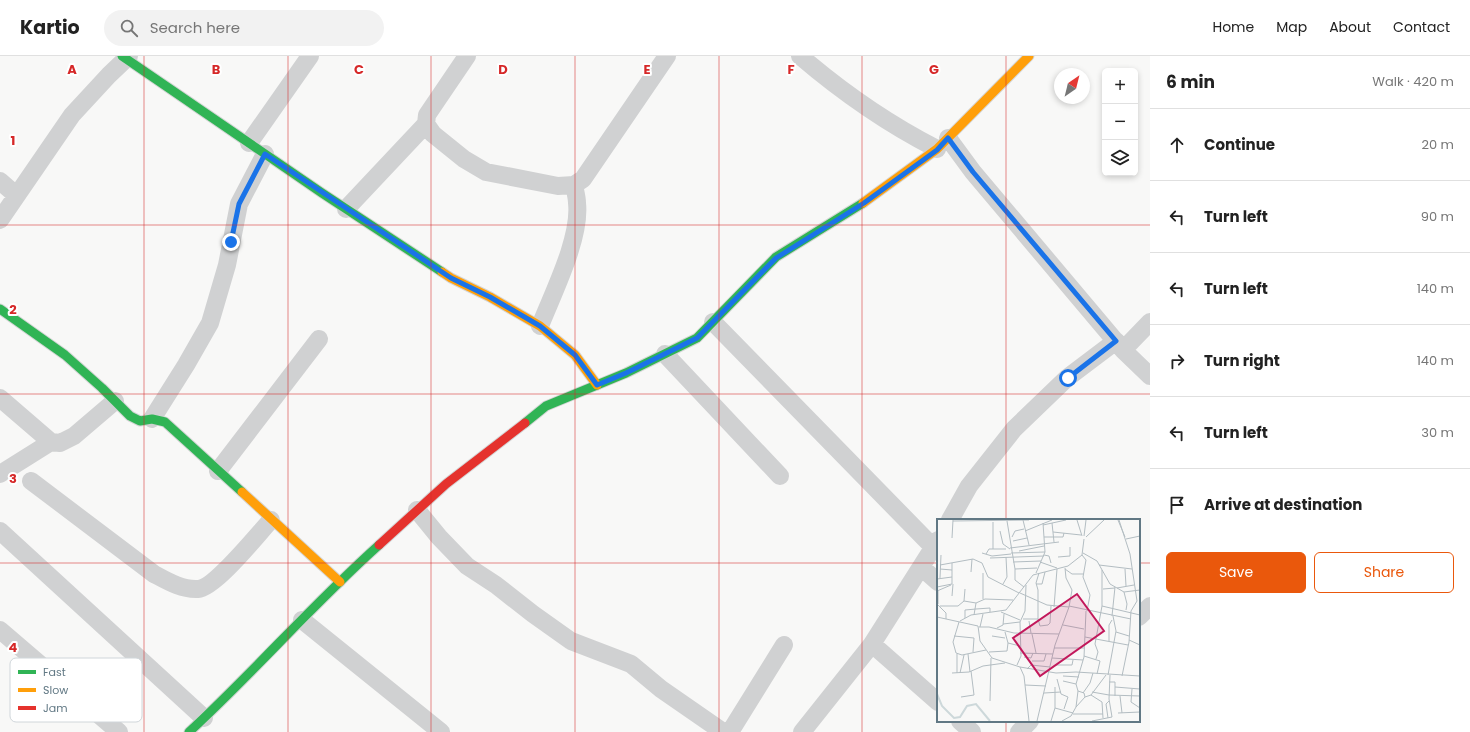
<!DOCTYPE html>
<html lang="en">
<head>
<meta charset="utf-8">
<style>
	body { margin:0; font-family:Poppins,sans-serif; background:#f2f2f2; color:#222 }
	.controls { position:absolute; right:12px; top:12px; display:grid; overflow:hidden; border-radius:6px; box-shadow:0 2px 6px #0003 }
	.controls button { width:36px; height:36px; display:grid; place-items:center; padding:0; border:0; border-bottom:1px solid #e0e0e0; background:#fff; color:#222; font:20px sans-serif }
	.compass { position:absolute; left:1054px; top:12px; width:36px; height:36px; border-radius:50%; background:#fff; box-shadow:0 2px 6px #0003; rotate:35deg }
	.stop { position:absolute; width:12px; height:12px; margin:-9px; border:3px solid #1a73e8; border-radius:50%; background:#fff }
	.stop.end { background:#1a73e8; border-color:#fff; box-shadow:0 1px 4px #0008 }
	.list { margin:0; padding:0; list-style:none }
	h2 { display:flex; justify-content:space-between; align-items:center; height:52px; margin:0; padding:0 16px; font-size:17px }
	h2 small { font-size:13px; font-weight:400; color:#767676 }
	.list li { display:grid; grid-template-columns:26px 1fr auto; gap:12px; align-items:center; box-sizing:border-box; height:72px; padding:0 16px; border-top:1px solid #e0e0e0 }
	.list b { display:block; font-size:15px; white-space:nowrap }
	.list em { font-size:13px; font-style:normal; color:#767676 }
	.actions { display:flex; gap:8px; padding:12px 16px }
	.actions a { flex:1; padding:9px 0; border:1px solid #ea580c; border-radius:6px; text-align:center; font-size:14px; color:#ea580c }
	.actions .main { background:#ea580c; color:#fff }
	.icon { flex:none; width:22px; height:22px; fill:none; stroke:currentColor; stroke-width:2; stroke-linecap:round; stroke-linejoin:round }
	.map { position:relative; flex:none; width:1150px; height:676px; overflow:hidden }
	header { display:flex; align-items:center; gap:24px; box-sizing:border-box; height:56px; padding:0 20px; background:#fff; border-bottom:1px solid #e0e0e0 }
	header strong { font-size:19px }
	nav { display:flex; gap:22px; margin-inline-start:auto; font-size:14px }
	.search { width:280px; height:36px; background:#f2f2f2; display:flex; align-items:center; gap:10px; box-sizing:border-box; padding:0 14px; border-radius:22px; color:#767676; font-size:15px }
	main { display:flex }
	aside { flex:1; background:#fff }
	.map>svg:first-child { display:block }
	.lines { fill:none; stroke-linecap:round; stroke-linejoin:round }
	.fast-casing { stroke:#d5d6d6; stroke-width:11 }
	.slow-casing { stroke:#d5d6d6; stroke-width:11 }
	.jam-casing { stroke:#d5d6d6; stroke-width:11 }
	.street { stroke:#d0d1d2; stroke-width:18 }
	.fast { stroke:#30b455; stroke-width:9 }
	.slow { stroke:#ff9f0a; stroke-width:9 }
	.jam { stroke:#e5322d; stroke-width:9 }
	.route { stroke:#1a73e8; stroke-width:5 }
	.grid { fill:none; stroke:#d62828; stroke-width:1; stroke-opacity:0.55 }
	.inset-river { fill:none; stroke:#cdd8da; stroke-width:2 }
	.inset-road { fill:none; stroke:#b3bdc2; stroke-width:1 }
	.view { fill:#c2185b; fill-opacity:0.15; stroke:#c2185b; stroke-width:2 }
	.inset-edge { fill:none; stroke:#617884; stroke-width:2 }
	.key { fill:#fff; stroke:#d0d6da; stroke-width:1 }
	.key-label { font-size:11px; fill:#617884 }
	.grid-label { font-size:13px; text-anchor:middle; font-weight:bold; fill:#d62828; stroke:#fff; stroke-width:4; stroke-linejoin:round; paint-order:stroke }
</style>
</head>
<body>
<header>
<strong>Kartio</strong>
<div class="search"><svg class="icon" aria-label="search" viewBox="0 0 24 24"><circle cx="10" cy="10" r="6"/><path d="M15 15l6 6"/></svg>Search here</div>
<nav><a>Home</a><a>Map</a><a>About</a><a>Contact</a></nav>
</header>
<main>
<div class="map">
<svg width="1150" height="676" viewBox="0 0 1150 676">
	<rect width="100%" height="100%" fill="#f8f8f7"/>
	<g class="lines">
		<g class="fast-casing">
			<path id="fast" d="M 122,0 L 322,137 L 442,216
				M 0,253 L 65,299 L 102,332 L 130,360 L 140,365 L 152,363 L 165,366 L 242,436
				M 525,367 L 546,350 L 626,317 L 697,282 L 776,201 L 863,147
				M 189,676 C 254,616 313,548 379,489"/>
		</g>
		<g class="slow-casing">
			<path id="slow" d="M 863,147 L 937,93 L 1029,0
				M 442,216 L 451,222 L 490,241 L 540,270 L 575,299 L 597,329
				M 242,436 L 340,526"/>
		</g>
		<g class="jam-casing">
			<path id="jam" d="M 379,489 L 446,428 L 525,367"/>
		</g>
		<path class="street" d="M 467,0 L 427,59 L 426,68 L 433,78 L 464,103 L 486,116 L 558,130 L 574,129 L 583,123 L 667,0
			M 800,0 C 842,36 888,68 937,93
			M 948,82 L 973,116 L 1123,294 L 1150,320
			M 249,87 L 310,0
			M 0,125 L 16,139
			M 346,153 L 426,68
			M 0,164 L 72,59 L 109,19 L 129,0
			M 713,266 L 934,492
			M 540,270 C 553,237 581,182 577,147 C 577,141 575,135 574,129
			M 1123,294 L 1150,266
			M 665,298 L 780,420
			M 0,342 L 51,386 L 60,387 L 74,380 L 115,345
			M 152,363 L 186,309 L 210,267 L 227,209 L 239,148 L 265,98
			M 218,415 L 319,283
			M 0,418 L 51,386
			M 31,425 L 154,518 C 167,525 182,534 198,533 C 215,532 258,478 271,464
			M 417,454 L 439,481 L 467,510 L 496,529 L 533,558 L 571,585 L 631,608 L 661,633 L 723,676
			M 950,464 L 969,430 L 1014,373 L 1067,322 L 1116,285
			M 0,475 L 204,662
			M 921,511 L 938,526
			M 1139,561 L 1150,550
			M 302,564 L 441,676
			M 0,574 L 119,676
			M 872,588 L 938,646
			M 960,665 L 972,676
			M 730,676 L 784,589
			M 802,676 L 872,588 L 938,484
			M 1019,676 L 1030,665"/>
		<use href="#fast" class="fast"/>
		<use href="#slow" class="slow"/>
		<use href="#jam" class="jam"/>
	</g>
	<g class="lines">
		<path class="route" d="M 231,186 L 239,148 L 265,98 L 451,222 L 490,241 L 540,270 L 575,299 L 597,329 L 626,317 L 697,282 L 776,202 L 864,147 L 937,94 L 948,82 L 973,116 L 1116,285 L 1068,322"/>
	</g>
	<path class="grid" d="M 144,0 L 144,676M 288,0 L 288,676M 431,0 L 431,676M 575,0 L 575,676M 719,0 L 719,676M 862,0 L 862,676M 1006,0 L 1006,464M 0,169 L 1150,169M 0,338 L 1150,338M 0,507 L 938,507M 1139,507 L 1150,507M 1006,665 L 1006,676"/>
	<g transform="translate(937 463)">
		<rect width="203" height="203" fill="#f8f8f7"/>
		<path class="inset-river" d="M 0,175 L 5,187 L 17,199 L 23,198 L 30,187 L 39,185 L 53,202"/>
		<path class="inset-road" d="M 86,1 L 92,26M 140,1 L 145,17M 181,1 L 188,18M 182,1 L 193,35 L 200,82 L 194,92 L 192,123 L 185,157M 16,2 L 92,1M 70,2 L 78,50 L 100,49M 56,3 L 56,30M 115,4 L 117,23M 106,6 L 129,1M 63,12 L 66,25 L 73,30M 88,12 L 115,1M 116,13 L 144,16M 147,17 L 149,1M 75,18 L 78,12 L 87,10M 107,18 L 126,18 L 127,14M 149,18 L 167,1M 15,19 L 16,1M 189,20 L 203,17M 76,22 L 90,19M 73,29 L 122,23M 82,32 L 107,27M 45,34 L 55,37 L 74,35M 74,34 L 108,33M 146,34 L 160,42 L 173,65 L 187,73 L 203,71M 49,35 L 52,30 L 69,30M 107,36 L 112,37 L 114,44M 145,36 L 149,41 L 146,58 L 153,76 L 150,92M 121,38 L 133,37 L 133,28M 53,39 L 107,37M 76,43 L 104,42M 103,43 L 120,49M 3,46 L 36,40 L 45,44 L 51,58 L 82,74M 162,46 L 195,50M 3,50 L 15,51M 78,50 L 78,61 L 87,68M 128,50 L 135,55 L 147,55M 188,50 L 189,67M 34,53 L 35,40M 99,54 L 108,33 L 106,4M 3,59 L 4,36M 0,60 L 15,58M 66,65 L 70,58 L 69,38M 99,65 L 105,65 L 108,53M 0,68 L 15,65 L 15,44M 180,69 L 197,66M 166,70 L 178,69M 0,72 L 14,66M 187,73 L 190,85 L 189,91M 83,74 L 110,86 L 132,88M 15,77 L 16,65M 46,80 L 46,54M 27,82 L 28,70M 0,85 L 9,94 L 9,100M 1,85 L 1,71M 3,87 L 21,87 L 27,82 L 39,84M 132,87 L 194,100M 165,87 L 203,96M 117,88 L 120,50M 39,90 L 53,89 L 53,93M 64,93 L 83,101M 37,96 L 39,84 L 48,80 L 76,81M 175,97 L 178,68M 0,98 L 41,107 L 43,122 L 55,139 L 83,148 L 87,157 L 92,202M 28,99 L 28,91 L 39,90M 86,100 L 101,100 L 103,107 L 111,106 L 113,104 L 114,87M 101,100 L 101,71 L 99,64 L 102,54M 23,102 L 34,96 L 69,91 L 96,56 L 131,47 L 145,36 L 147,20M 92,102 L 94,114M 22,103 L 16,123 L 19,134 L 25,136 L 49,131M 66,105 L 83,103M 126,106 L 147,110M 42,108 L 52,108 L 77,114 L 122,115M 43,108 L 46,95M 60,109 L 66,106 L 67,95M 68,113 L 71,124 L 83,127M 179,113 L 192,117M 95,115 L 99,134M 17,117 L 37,119 L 36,133M 55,117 L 68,119M 148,118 L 191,126M 192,121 L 203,126M 172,122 L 172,106 L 175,101M 117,129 L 147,129M 52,133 L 70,132 L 71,124M 83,134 L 116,135M 31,135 L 33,153M 147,137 L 163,142 L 160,155M 87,138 L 94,139 L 96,134M 115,139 L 146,141M 159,140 L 161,133 L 158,125 L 165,87 L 165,51M 95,142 L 107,142 L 109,135M 80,146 L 84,137 L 83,103 L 88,92 L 89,66M 118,146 L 135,146 L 136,141M 83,148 L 119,154 L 139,153 L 203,157M 90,150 L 94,146 L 113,148M 15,154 L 32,153 L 46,147 L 68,144M 20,154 L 20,135M 23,154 L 27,136M 171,156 L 179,112 L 176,97M 126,157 L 142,158M 120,160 L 124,175 L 131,178 L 127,190M 126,162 L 139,165M 172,163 L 178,163 L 178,177M 88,166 L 109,167M 178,168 L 203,170M 195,170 L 194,183 L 203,189M 155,173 L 172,176M 107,174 L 124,173M 146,174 L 153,164 L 156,154M 154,176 L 165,183 L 166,199M 172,176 L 203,177M 183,177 L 185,194M 24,178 L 37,176 L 34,152M 148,178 L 147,174 L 141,172 L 139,165 L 147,138 L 149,92M 53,182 L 54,139M 139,188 L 141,172M 118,189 L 136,194M 181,194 L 203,193M 136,195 L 166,195M 171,199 L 169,185 L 172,182M 100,202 L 118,126 L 132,88 L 135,71 L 129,59 L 128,49M 114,202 L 118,189 L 118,168M 125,202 L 134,197 L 139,188 L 148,178 L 154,176 L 169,156M 155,202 L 175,198 L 172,180 L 173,156"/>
		<path class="view" d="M 140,75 L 167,112 L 103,157 L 76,119 Z"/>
		<rect width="203" height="203" class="inset-edge"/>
	</g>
	<rect x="10" y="602" width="132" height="64" rx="6" class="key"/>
	<rect x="18" y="614" width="18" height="4" fill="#30b455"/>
	<rect x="18" y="632" width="18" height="4" fill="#ff9f0a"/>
	<rect x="18" y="650" width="18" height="4" fill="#e5322d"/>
	<g class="key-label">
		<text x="43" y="620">Fast</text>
		<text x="43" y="638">Slow</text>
		<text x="43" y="656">Jam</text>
	</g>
	<g class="grid-label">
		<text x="72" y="18">A</text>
		<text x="216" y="18">B</text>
		<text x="359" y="18">C</text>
		<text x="503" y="18">D</text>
		<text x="647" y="18">E</text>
		<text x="791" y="18">F</text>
		<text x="934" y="18">G</text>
		<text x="13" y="89">1</text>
		<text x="13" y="258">2</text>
		<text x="13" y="427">3</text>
		<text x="13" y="596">4</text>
	</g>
</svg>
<div class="controls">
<button>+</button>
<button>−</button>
<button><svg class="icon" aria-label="layers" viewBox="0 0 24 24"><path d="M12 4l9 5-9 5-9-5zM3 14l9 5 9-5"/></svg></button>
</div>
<svg class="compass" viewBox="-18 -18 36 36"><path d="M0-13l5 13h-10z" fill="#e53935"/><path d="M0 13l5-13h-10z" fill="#767676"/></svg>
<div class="stop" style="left:1068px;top:322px"></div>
<div class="stop end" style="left:231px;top:186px"></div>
</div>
<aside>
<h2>6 min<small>Walk · 420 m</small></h2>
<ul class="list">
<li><svg class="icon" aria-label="ahead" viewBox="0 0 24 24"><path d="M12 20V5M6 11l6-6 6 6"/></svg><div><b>Continue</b></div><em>20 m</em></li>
<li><svg class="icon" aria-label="left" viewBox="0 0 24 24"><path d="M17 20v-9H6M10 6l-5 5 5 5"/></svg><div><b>Turn left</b></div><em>90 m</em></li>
<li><svg class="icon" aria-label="left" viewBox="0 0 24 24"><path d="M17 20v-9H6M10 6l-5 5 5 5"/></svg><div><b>Turn left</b></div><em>140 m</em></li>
<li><svg class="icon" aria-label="right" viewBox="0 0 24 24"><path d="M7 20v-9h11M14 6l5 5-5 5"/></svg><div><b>Turn right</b></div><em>140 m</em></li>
<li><svg class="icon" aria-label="left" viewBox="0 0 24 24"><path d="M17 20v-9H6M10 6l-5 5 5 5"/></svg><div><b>Turn left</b></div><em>30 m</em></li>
<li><svg class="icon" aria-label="arrive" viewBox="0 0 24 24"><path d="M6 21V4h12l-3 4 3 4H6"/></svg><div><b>Arrive at destination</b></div></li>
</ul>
<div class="actions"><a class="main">Save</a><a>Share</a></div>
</aside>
</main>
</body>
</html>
